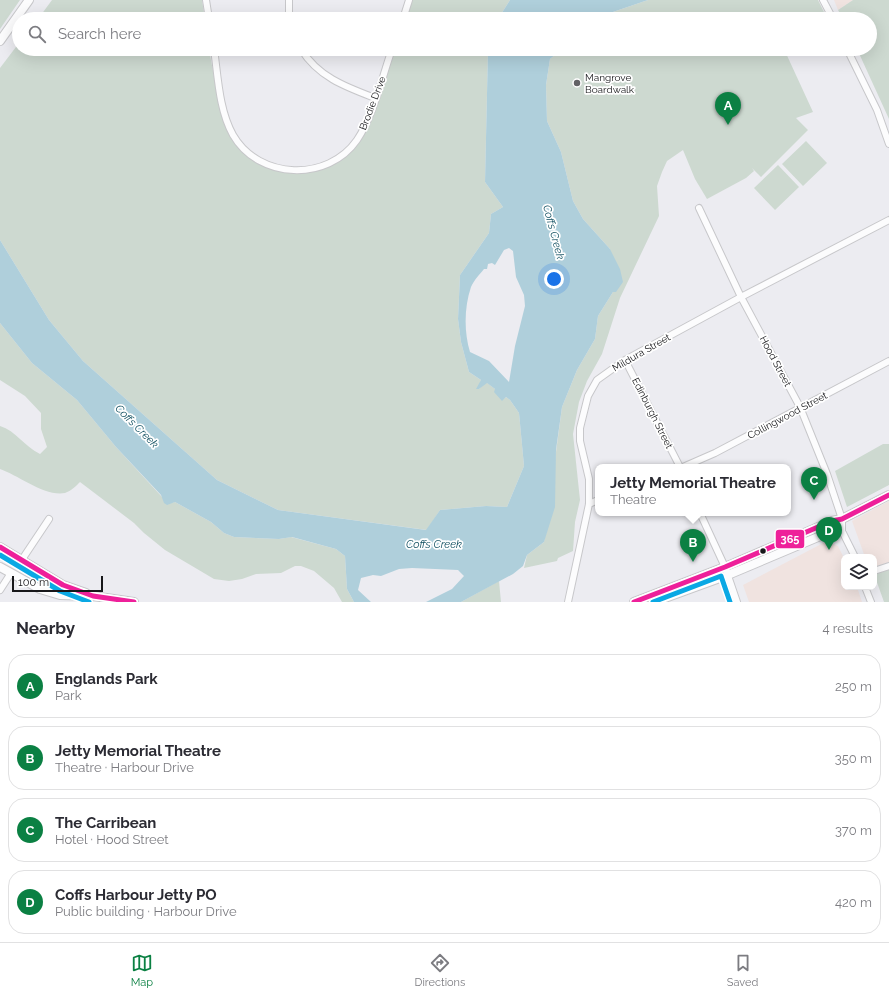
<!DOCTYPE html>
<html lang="en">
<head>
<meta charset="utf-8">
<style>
	body { margin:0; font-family:Raleway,sans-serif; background:#f7f7f7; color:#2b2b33 }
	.controls { position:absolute; right:12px; bottom:12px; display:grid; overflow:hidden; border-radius:8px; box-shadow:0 4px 16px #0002 }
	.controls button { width:36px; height:36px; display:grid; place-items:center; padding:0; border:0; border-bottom:1px solid #e1e1e2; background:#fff; color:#2b2b33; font:20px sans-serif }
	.scale { position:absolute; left:12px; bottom:10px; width:91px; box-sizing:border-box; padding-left:4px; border:2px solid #17171a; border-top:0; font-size:11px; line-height:14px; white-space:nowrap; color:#17171a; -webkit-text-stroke:3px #fff; paint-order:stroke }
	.you { position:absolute; left:554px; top:279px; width:14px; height:14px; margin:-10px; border:3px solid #fff; border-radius:50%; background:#1a73e8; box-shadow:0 0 0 6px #1a73e833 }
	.badge { display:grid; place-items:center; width:26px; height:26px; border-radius:50%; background:#0b8043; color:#fff; font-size:13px; font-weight:700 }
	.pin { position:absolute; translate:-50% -33px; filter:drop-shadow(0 1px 2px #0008) }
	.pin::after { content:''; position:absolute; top:21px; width:14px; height:12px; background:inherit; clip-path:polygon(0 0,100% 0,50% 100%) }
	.popup { position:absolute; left:595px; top:464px; width:196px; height:52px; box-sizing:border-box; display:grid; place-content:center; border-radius:8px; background:#fff; filter:drop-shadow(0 1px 3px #0005); font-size:13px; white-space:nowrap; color:#7c7c81 }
	.popup b { font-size:15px; color:#2b2b33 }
	.popup::after { content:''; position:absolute; left:50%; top:100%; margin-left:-8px; border:8px solid transparent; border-top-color:#fff }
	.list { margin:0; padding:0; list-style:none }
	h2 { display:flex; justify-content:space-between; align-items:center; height:52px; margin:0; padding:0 16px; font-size:17px }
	h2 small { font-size:13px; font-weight:400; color:#7c7c81 }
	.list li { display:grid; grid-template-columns:26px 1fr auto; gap:12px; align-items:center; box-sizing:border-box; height:64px; margin:0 8px 8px; padding:0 8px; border:1px solid #e1e1e2; border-radius:16px }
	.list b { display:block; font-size:15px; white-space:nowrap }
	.list p { margin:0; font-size:13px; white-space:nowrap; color:#7c7c81 }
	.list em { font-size:13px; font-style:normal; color:#7c7c81 }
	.icon { flex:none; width:22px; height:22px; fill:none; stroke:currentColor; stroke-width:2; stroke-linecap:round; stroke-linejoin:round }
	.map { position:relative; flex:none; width:889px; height:602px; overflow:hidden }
	.search { position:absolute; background:#fff; box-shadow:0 4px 16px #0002; left:12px; right:12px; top:12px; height:44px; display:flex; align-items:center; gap:10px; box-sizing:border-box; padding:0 14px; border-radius:22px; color:#7c7c81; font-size:15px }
	.sheet { height:340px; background:#fff }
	nav { display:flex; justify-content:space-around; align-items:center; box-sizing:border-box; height:56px; border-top:1px solid #e1e1e2; background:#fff; font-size:11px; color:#7c7c81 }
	nav a { display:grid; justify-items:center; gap:2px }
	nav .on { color:#0b8043 }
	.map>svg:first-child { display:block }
	.commercial { fill:#f0e3e0 }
	.green { fill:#cdd9d0 }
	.water { fill:#afcfdb; fill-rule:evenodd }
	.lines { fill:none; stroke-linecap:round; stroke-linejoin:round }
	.street-casing { stroke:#c7c7ca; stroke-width:8 }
	.secondary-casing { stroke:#c7c7ca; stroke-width:10 }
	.street { stroke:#fcfcfd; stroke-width:6 }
	.secondary { stroke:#fcfcfd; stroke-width:8 }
	.bus-1-casing { stroke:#fff; stroke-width:8 }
	.bus-2-casing { stroke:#fff; stroke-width:8 }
	.bus-1 { stroke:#ee209a; stroke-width:5 }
	.bus-2 { stroke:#0aa8e4; stroke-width:5 }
	.poi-dot { fill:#626265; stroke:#fff; stroke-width:1.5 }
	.bus-dot { fill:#17171a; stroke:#fff; stroke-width:1.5 }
	.labels { text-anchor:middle; stroke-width:3.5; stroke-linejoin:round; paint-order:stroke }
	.poi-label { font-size:10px; fill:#17171a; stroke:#fff; text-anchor:start }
	.street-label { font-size:10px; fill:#17171a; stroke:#fff }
	.water-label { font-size:11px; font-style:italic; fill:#104f60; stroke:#fff }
	.line-badge { stroke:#fff; stroke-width:1.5 }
	.badge-label { font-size:11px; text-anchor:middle; font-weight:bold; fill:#fff }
</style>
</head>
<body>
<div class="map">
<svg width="889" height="602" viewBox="0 0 889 602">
	<rect width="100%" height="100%" fill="#ececf1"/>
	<path class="commercial" d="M 834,0 L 853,0 L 838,10 Z
		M 889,501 L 889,562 L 874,567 L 874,557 L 865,557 L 852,521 Z
		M 827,541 L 838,546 L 844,558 L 844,587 L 857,587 L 862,602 L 749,602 L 743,585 Z"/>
	<path class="green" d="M 0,0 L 20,0 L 0,29 Z
		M 52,0 L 202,0 L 205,19 L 38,19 Z
		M 409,0 L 510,0 L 498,19 L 403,19 Z
		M 648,0 L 818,0 L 826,16 L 821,19 L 600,19 L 607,14 Z
		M 853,0 L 889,0 L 889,119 L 857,49 L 870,49 L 870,19 L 843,19 L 838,10 Z
		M 19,43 L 19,49 L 209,49 L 213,71 L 225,115 L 240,145 L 265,163 L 304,171 L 344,154 L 365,125 L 392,49 L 488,49 L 485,182 L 503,207 L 491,214 L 489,233 L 460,275 L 458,319 L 461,342 L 469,372 L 481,380 L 479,389 L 486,382 L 495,389 L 502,400 L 506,397 L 510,400 L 519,413 L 524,466 L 507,507 L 486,506 L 440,510 L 427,530 L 278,510 L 217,480 L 83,361 L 49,320 L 0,240 L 0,68 Z
		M 562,49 L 784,49 L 813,112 L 796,118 L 808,130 L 761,177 L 752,168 L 754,171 L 746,178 L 707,199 L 695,179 L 683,150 L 667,161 L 662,172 L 657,186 L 659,216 L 620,298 L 602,354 L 587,381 L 579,402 L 573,434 L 580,500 L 575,522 L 573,551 L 558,558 L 557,561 L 524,568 L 527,555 L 544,542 L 562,407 L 577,370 L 595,339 L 598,316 L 613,292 L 610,249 L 583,219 L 573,201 L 561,152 L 547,121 L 546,85 L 550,59 Z
		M 806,141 L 827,163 L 803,186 L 782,164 Z
		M 778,165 L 799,187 L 775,210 L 754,188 Z
		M 0,323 L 32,363 L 77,400 L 116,447 L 163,498 L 170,503 L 175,502 L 211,522 L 224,533 L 234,537 L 279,539 L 291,537 L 336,549 L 345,556 L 347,589 L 354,602 L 342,602 L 334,588 L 314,571 L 301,566 L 295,566 L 281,573 L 256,574 L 242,579 L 229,581 L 214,579 L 165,550 L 144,533 L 134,523 L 80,482 C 76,486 71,491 65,493 C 45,497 18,475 0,469 L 0,426 C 16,431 24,446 40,454 L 47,447 L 41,429 L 41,413 L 25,396 L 0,380 Z
		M 883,444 L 889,444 L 889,485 L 847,507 L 835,471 Z
		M 889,569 L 889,602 L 884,602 L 874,574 Z
		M 499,581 L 501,602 L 461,602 Z"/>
	<path class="water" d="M 510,0 L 648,0 L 607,14 L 600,19 L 498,19 Z
		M 488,49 L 562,49 L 550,59 L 546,85 L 547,121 L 561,152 L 573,201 L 583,219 L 610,249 L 620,269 L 623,282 L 616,292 L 613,292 L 598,316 L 595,339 L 577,370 L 562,407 L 556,450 L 555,507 L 544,542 L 527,555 L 523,566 L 513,574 L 461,602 L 426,602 L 452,589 L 464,576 L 458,570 L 412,568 L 399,569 L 381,576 L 373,575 L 361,578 L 358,590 L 371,602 L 354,602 L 347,589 L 345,556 L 336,549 L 292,537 L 279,539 L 234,537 L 224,533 L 211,522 L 175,502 L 167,505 L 164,503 L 161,495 L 116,447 L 77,400 L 32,363 L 0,323 L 0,240 L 49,320 L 83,361 L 217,480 L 278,510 L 426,530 L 440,510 L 486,506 L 507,507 L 524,466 L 519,413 L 510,400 L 506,397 L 502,401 L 494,392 L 495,389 L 487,383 L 479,389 L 476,389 L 481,380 L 469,372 L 461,342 L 458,319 L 460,275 L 489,233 L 491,214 L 503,207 L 485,182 ZM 509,248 L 513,251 L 516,277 L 524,295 L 525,306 L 515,346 L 509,382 L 489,361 L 470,352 C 464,332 464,308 471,287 C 474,280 480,274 484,269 L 487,269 L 488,264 L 492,263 L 495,265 L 504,250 Z"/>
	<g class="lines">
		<g class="street-casing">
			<path id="street" d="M 206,0 L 209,19
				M 823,0 L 833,19
				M 289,19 L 289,0
				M 403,19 L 409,0
				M 214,49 C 218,77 219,110 233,135 C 259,180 328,182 357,140 C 374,115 382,77 392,49
				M 301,49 C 318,77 346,87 375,98
				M 847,49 L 877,110 L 889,144
				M 699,208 L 741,297 L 800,407 L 827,474 L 842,519 L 842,531 L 855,557
				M 625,360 L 680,467
				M 683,467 L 715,453 L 889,361
				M 589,504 L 598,500
				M 700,513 L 725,567 L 737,602
				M 21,561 L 49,519
				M 874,571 L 889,566
				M 865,587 L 871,602
				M 0,590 L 11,573
				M 568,602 L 589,504 L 589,479 L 580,441 L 580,428 L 588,396 L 597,380 L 625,360 L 741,297 L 889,220"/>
		</g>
		<g class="secondary-casing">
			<path id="secondary" d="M 0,41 L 29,0
				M 0,547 L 63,585 L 86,593
				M 0,567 L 40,589 L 60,595 L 93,596 L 134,602
				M 634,602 L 725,567 L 832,521 L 842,519 L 889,495
				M 654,602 L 728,575 L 837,529 L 842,519"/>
		</g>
		<use href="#street" class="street"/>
		<use href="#secondary" class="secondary"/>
		<g class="bus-1-casing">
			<path id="bus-1" d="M 0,547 L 63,585 L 93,596 L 134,602
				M 634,602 L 725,567 L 832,521 L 842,519 L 889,495"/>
		</g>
		<g class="bus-2-casing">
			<path id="bus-2" d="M 0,555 L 60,591 L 89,602
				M 653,602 L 721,576 L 730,602"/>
		</g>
		<use href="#bus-1" class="bus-1"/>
		<use href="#bus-2" class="bus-2"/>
	</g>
	<circle class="poi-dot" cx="577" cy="83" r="4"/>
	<circle class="bus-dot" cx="763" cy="551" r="3.5"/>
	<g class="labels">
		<g class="poi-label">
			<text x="585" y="81">Mangrove<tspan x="585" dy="12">Boardwalk</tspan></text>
		</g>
		<g class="street-label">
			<text transform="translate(372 103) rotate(-69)" y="4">Brodie Drive</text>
			<text transform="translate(641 352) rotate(-30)" y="4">Mildura Street</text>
			<text transform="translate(776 361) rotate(62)" y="4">Hood Street</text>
			<text transform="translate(653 413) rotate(63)" y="4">Edinburgh Street</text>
			<text transform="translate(787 415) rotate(-28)" y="4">Collingwood Street</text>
		</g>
		<g class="water-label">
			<text transform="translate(554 232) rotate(75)" y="4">Coffs Creek</text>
			<text transform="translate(137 426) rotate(45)" y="4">Coffs Creek</text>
			<text x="434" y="548">Coffs Creek</text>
		</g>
	</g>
	<rect class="line-badge" x="775" y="529" width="30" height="20" rx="4" fill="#ee209a"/>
	<g class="badge-label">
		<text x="790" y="543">365</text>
	</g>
</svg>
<div class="controls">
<button><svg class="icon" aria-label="layers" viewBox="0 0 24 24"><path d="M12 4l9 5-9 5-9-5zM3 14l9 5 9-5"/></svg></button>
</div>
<div class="scale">100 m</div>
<div class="you"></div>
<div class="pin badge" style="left:728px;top:125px">A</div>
<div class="pin badge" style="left:693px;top:562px">B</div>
<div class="popup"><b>Jetty Memorial Theatre</b>Theatre</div>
<div class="pin badge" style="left:814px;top:500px">C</div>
<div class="pin badge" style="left:829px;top:550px">D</div>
<div class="search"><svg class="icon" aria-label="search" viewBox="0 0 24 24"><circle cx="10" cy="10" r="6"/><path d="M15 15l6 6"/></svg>Search here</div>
</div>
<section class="sheet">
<h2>Nearby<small>4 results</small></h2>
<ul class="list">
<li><span class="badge">A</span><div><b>Englands Park</b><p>Park</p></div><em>250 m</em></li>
<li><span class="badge">B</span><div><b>Jetty Memorial Theatre</b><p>Theatre · Harbour Drive</p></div><em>350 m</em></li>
<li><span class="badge">C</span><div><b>The Carribean</b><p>Hotel · Hood Street</p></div><em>370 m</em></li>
<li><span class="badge">D</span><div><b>Coffs Harbour Jetty PO</b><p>Public building · Harbour Drive</p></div><em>420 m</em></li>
</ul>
</section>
<nav>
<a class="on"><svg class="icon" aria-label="map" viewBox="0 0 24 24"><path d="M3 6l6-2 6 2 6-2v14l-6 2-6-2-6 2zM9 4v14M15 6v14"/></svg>Map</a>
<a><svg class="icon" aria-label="directions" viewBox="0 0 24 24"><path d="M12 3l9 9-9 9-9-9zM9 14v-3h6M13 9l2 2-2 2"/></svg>Directions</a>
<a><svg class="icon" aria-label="saved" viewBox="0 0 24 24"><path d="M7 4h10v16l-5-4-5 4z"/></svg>Saved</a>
</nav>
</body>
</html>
